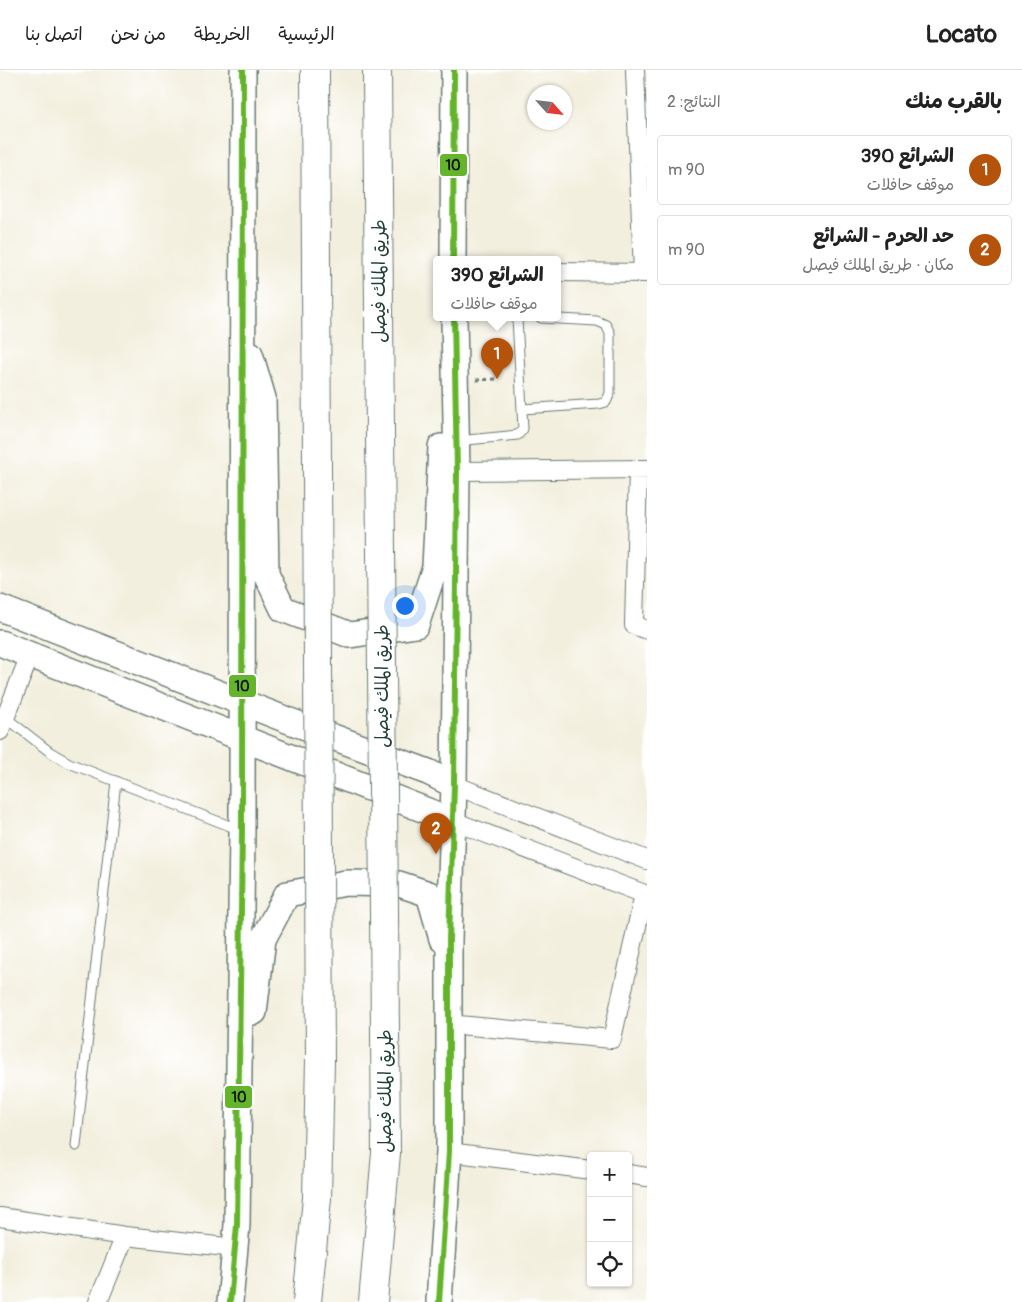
<!DOCTYPE html>
<html lang="ar">
<head>
<meta charset="utf-8">
<style>
	body { margin:0; font-family:Pangolin,"Playpen Sans Arabic",sans-serif; background:#f2f2f2; color:#222; direction:rtl }
	.controls { position:absolute; right:15px; bottom:15px; display:grid; overflow:hidden; border-radius:5px; box-shadow:0 1px 4px #0004 }
	.controls button { width:45px; height:45px; display:grid; place-items:center; padding:0; border:0; border-bottom:1px solid #e0e0e0; background:#fff; color:#222; font:25px sans-serif }
	.compass { position:absolute; left:527px; top:15px; width:45px; height:45px; border-radius:50%; background:#fff; box-shadow:0 1px 4px #0004; rotate:117deg }
	.you { position:absolute; left:404px; top:535px; width:18px; height:18px; margin:-12px; border:4px solid #fff; border-radius:50%; background:#1a73e8; box-shadow:0 0 0 8px #1a73e833 }
	.badge { display:grid; place-items:center; width:32px; height:32px; border-radius:50%; background:#b45309; color:#fff; font-size:16px; font-weight:700 }
	.pin { position:absolute; translate:-50% -41px; filter:drop-shadow(0 1px 2px #0008) }
	.pin::after { content:''; position:absolute; top:26px; width:18px; height:15px; background:inherit; clip-path:polygon(0 0,100% 0,50% 100%) }
	.popup { position:absolute; left:433px; top:186px; width:128px; height:65px; box-sizing:border-box; display:grid; place-content:center; border-radius:5px; background:#fff; filter:drop-shadow(0 1px 4px #0005); font-size:16px; white-space:nowrap; color:#767676 }
	.popup b { font-size:19px; color:#222 }
	.popup::after { content:''; position:absolute; left:50%; top:100%; margin-left:-10px; border:10px solid transparent; border-top-color:#fff }
	.list { margin:0; padding:0; list-style:none }
	h2 { display:flex; justify-content:space-between; align-items:center; height:65px; margin:0; padding:0 20px; font-size:21px }
	h2 small { font-size:16px; font-weight:400; color:#767676 }
	.list li { display:grid; grid-template-columns:32px 1fr auto; gap:15px; align-items:center; box-sizing:border-box; height:70px; margin:0 10px 10px; padding:0 10px; border:1px solid #e0e0e0; border-radius:5px }
	.list b { display:block; font-size:19px; white-space:nowrap }
	.list p { margin:0; font-size:16px; white-space:nowrap; color:#767676 }
	.list em { font-size:16px; font-style:normal; color:#767676 }
	.icon { flex:none; width:28px; height:28px; fill:none; stroke:currentColor; stroke-width:2; stroke-linecap:round; stroke-linejoin:round }
	.map { position:relative; flex:none; width:647px; height:1232px; overflow:hidden; direction:ltr }
	header { display:flex; align-items:center; gap:30px; box-sizing:border-box; height:70px; padding:0 25px; background:#fff; border-bottom:1px solid #e0e0e0 }
	header strong { font-size:24px }
	nav { display:flex; gap:28px; margin-inline-start:auto; font-size:18px }
	main { display:flex }
	aside { flex:1; background:#fff }
	.map>svg:first-child { display:block }
	.lines { fill:none; stroke-linecap:round; stroke-linejoin:round }
	.lane-casing { stroke:#697b70; stroke-width:11 }
	.street-casing { stroke:#697b70; stroke-width:20 }
	.secondary-casing { stroke:#697b70; stroke-width:28 }
	.path { stroke:#697b70; stroke-width:3; stroke-dasharray:4 4; stroke-linecap:butt }
	.lane { stroke:#fff; stroke-width:9 }
	.street { stroke:#fff; stroke-width:18 }
	.secondary { stroke:#fff; stroke-width:25 }
	.highway-bridge-casing { stroke:#697b70; stroke-width:30; stroke-linecap:butt }
	.highway-bridge { stroke:#fff; stroke-width:28 }
	.bus-1-casing { stroke:#fff; stroke-width:10 }
	.bus-1 { stroke:#64b42c; stroke-width:6 }
	.labels { text-anchor:middle; stroke-width:4; stroke-linejoin:round; paint-order:stroke }
	.street-label { font-size:18px; fill:#1f3d34; stroke:#fff }
	.line-badge { stroke:#fff; stroke-width:2 }
	.pale-badge-label { font-size:14px; text-anchor:middle; font-weight:bold; fill:#111 }
</style>
</head>
<body>
<header>
<strong>Locato</strong>
<nav><a>الرئيسية</a><a>الخريطة</a><a>من نحن</a><a>اتصل بنا</a></nav>
</header>
<main>
<aside>
<h2>بالقرب منك<small>النتائج: 2</small></h2>
<ul class="list">
<li><span class="badge">1</span><div><b>الشرائع 390</b><p>موقف حافلات</p></div><em>90 m</em></li>
<li><span class="badge">2</span><div><b>حد الحرم - الشرائع</b><p>مكان · طريق الملك فيصل</p></div><em>90 m</em></li>
</ul>
</aside>
<div class="map">
<svg width="647" height="1232" viewBox="0 0 647 1232">
	<rect width="100%" height="100%" fill="#fff"/>
	<filter id="ink" filterUnits="userSpaceOnUse"><feTurbulence type="fractalNoise" baseFrequency=".02" numOctaves="2"/><feDisplacementMap in="SourceGraphic" scale="10" xChannelSelector="R" yChannelSelector="G"/><feConvolveMatrix kernelMatrix="1 2 1 2 8 2 1 2 1" color-interpolation-filters="sRGB"/></filter>
	<filter id="wash" filterUnits="userSpaceOnUse"><feTurbulence type="fractalNoise" baseFrequency=".0096" numOctaves="4" result="noise"/><feDisplacementMap in="SourceGraphic" scale="20" xChannelSelector="R" yChannelSelector="G"/><feGaussianBlur stdDeviation="1.12" result="paint"/><feColorMatrix in="noise" values="0 0 0 0 0 0 0 0 0 0 0 0 0 0 0 0 0 1.4 0 .05"/><feComposite in="paint" operator="in"/></filter>
	<g filter="url(#wash)">
		<rect width="100%" height="100%" fill="#f3efde"/>
	</g>
	<g filter="url(#ink)">
		<g class="lines">
			<g class="lane-casing">
				<path id="lane" d="M 522,339 L 599,334 L 606,332 L 610,323 L 610,263 L 606,255 L 597,251 L 541,248
					M 457,371 L 518,365 L 523,359 L 517,248
					M 5,647 L 50,682 L 69,693 L 240,760
					M 76,1076 L 116,711"/>
			</g>
			<g class="street-casing">
				<path id="street" d="M 635,0 L 643,203
					M 557,202 L 647,203
					M 638,399 L 634,555 L 647,560
					M 457,401 L 647,399
					M 0,661 L 30,585
					M 454,715 L 647,790
					M 453,751 L 647,825
					M 448,954 L 612,969 L 644,824
					M 449,1082 L 591,1100
					M 628,1104 L 647,1107
					M 0,1147 L 125,1166 L 235,1178
					M 98,1232 L 125,1166"/>
			</g>
			<g class="secondary-casing">
				<path id="secondary" d="M 453,190 L 454,0
					M 250,284 L 263,328 L 266,504 L 283,539 L 350,565 L 416,555 L 435,497 L 441,377
					M 0,538 L 287,650 L 428,702 L 454,715
					M 0,573 L 453,751
					M 254,942 L 263,869 L 287,824 L 346,813 L 399,814 L 429,824 L 442,869
					M 230,1232 L 237,1155 L 242,761 L 243,0
					M 439,1232 L 449,1082 L 449,870 L 454,715 L 457,401 L 454,248"/>
			</g>
			<path class="path" d="M 476,310 L 497,309"/>
			<use href="#lane" class="lane"/>
			<use href="#street" class="street"/>
			<use href="#secondary" class="secondary"/>
			<g class="highway-bridge-casing">
				<path id="highway-bridge" d="M 307,1232 L 317,1128 L 320,989 L 315,0
					M 373,1232 L 386,1083 L 377,0"/>
			</g>
			<use href="#highway-bridge" class="highway-bridge"/>
			<g class="bus-1-casing">
				<path id="bus-1" d="M 453,190 L 454,0
					M 230,1232 L 237,1155 L 242,761 L 243,0
					M 439,1232 L 449,1082 L 449,870 L 454,715 L 457,401 L 454,248"/>
			</g>
			<use href="#bus-1" class="bus-1"/>
		</g>
	</g>
	<g class="labels">
		<g class="street-label">
			<text transform="translate(379 211) rotate(-90)" y="6">طريق الملك فيصل</text>
			<text transform="translate(382 616) rotate(-90)" y="6">طريق الملك فيصل</text>
			<text transform="translate(385 1021) rotate(-90)" y="6">طريق الملك فيصل</text>
		</g>
	</g>
	<g class="line-badge">
		<rect x="439" y="83" width="29" height="24" rx="5" fill="#64b42c"/>
		<rect x="228" y="604" width="29" height="24" rx="5" fill="#64b42c"/>
		<rect x="224" y="1015" width="29" height="24" rx="5" fill="#64b42c"/>
	</g>
	<g class="pale-badge-label">
		<text x="453" y="100">10</text>
		<text x="242" y="621">10</text>
		<text x="239" y="1032">10</text>
	</g>
</svg>
<div class="controls">
<button>+</button>
<button>−</button>
<button><svg class="icon" aria-label="locate" viewBox="0 0 24 24"><circle cx="12" cy="12" r="6"/><path d="M12 2v4M12 18v4M2 12h4M18 12h4"/></svg></button>
</div>
<svg class="compass" viewBox="-18 -18 36 36"><path d="M0-13l5 13h-10z" fill="#e53935"/><path d="M0 13l5-13h-10z" fill="#767676"/></svg>
<div class="you"></div>
<div class="pin badge" style="left:497px;top:309px">1</div>
<div class="popup"><b>الشرائع 390</b>موقف حافلات</div>
<div class="pin badge" style="left:436px;top:784px">2</div>
</div>
</main>
</body>
</html>
